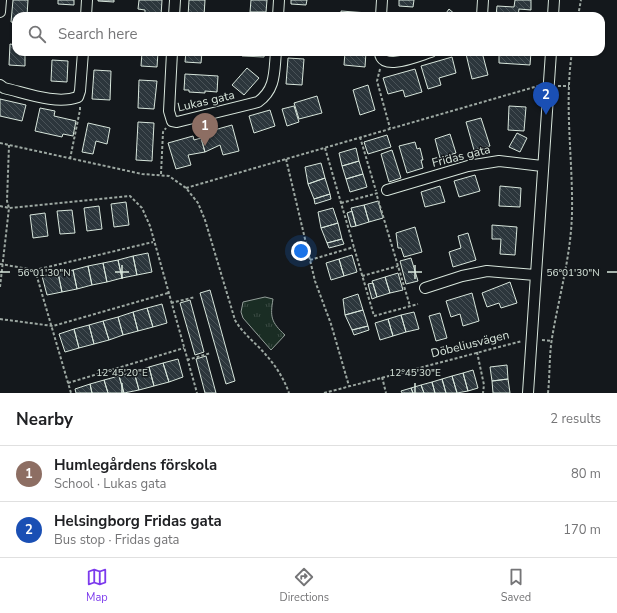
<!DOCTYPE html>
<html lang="en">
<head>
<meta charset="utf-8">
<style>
	body { margin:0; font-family:"Nunito Sans",sans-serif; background:#f2f2f2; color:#202124 }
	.you { position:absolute; left:301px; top:251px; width:14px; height:14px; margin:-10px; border:3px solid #fff; border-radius:50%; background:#1a73e8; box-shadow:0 0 0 6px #1a73e833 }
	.badge { display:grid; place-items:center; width:26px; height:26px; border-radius:50%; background:#7c3aed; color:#fff; font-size:13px; font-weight:700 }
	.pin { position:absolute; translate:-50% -33px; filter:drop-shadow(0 1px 2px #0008) }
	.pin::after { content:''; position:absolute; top:21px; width:14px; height:12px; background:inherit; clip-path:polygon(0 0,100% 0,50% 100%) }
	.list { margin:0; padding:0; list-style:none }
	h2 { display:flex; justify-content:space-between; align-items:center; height:52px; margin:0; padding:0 16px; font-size:17px }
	h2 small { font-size:13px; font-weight:400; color:#757577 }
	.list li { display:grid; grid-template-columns:26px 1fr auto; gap:12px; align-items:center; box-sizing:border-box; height:56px; padding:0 16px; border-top:1px solid #e0e0e0 }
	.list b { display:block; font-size:15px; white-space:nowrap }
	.list p { margin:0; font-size:13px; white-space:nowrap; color:#757577 }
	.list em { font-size:13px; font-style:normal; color:#757577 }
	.icon { flex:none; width:22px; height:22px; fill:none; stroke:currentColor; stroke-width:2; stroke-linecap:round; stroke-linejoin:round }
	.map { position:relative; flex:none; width:617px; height:393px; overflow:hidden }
	.search { position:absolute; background:#fff; box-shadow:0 1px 3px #0004; left:12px; right:12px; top:12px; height:44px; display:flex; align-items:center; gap:10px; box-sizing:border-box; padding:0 14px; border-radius:12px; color:#757577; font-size:15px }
	.sheet { height:164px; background:#fff }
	nav { display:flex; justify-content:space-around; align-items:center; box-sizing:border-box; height:56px; border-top:1px solid #e0e0e0; background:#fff; font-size:11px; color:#757577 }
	nav a { display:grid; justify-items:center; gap:2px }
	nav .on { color:#7c3aed }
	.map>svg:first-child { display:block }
	.grass { fill:url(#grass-tufts); stroke:#939e99 }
	.building { fill:url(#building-back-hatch); stroke:#d8e6dc }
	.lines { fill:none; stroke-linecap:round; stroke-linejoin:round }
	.street-casing { stroke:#d8e6dc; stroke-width:12 }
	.path { stroke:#9da8a2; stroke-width:2; stroke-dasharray:3 2; stroke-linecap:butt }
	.street { stroke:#14181c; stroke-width:10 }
	.ticks { fill:none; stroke:#d8e6dc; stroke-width:1.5 }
	.labels { text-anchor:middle; stroke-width:3; stroke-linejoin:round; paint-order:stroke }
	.street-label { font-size:12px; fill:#d8e6dc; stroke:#14181c }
	.ticks-label { font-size:10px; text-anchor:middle; fill:#d8e6dc; stroke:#14181c; stroke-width:3; stroke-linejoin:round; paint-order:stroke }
</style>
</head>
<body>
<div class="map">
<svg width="617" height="393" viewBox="0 0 617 393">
	<defs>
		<pattern id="grass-tufts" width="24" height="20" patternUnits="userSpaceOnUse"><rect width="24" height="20" fill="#1a2d24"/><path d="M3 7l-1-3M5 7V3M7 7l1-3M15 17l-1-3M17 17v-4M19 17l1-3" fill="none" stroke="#3b4b43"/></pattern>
		<pattern id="building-back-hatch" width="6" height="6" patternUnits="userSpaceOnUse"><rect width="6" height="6" fill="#2c363c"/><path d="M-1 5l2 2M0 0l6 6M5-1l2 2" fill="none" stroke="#4a5358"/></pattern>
	</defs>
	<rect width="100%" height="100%" fill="#14181c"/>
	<path class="grass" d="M 265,297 L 273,299 C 270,317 271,322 285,335 L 271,350 L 243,318 L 241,312 L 243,302 Z"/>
	<path class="building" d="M 13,0 L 28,0 L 27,16 L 16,16 L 16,23 L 11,22 Z
		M 58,0 L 74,0 L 74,5 L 58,4 Z
		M 98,0 L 114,0 L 114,2 L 98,1 Z
		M 139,0 L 162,0 L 161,16 L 145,16 L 145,10 L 138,9 Z
		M 189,0 L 205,0 L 204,16 L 188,16 Z
		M 251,0 L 267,0 L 266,12 L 250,12 Z
		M 291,0 L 307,0 L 306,5 L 291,4 Z
		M 399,0 L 414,0 L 413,7 L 399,6 Z
		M 515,0 L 531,0 L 531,10 L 519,9 L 518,16 L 496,16 L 497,6 L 514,7 Z
		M 449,9 L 457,16 L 444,16 Z
		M 341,11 L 368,13 L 368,16 L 341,16 Z
		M 10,44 L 16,45 L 16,52 L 25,52 L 25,66 L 9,65 Z
		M 142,52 L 158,52 L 157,67 L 141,66 Z
		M 186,52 L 202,52 L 201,63 L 185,62 Z
		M 242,52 L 265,52 L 264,57 L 242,56 Z
		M 345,52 L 366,52 L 365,67 L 344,65 Z
		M 474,52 L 482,52 L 488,75 L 472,79 L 466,54 Z
		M 499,52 L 531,52 L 530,65 L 499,63 Z
		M 452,57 L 456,73 L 439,78 L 441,85 L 428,89 L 421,66 Z
		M 288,58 L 304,59 L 302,85 L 286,84 Z
		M 52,60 L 68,61 L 67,82 L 51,81 Z
		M 247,68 L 259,78 L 244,95 L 232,85 Z
		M 415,69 L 422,92 L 405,97 L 403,90 L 388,94 L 383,78 Z
		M 94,70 L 111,71 L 110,100 L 92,99 Z
		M 185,74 L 218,76 L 217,92 L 205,91 L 205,93 L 189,92 L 189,90 L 184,90 Z
		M 139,80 L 157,81 L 154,109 L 138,108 Z
		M 368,85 L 375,110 L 360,115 L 353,90 Z
		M 317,96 L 322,113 L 299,119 L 294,103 Z
		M 0,99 L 26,105 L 22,121 L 0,116 Z
		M 294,106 L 299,122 L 287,126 L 282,109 Z
		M 509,106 L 526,107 L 524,131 L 508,130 Z
		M 40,108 L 55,111 L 54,116 L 76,121 L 73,136 L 63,134 L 62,137 L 35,131 Z
		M 270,110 L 275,126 L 254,133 L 249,116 Z
		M 481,118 L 490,146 L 474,150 L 466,122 Z
		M 138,122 L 154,123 L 152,161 L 136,160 Z
		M 88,123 L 110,128 L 107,144 L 96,141 L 93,154 L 82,152 Z
		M 232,125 L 239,151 L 223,155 L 220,145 L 205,152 L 201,138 L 208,136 L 207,132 Z
		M 517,133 L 527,138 L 520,152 L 509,147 Z
		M 450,134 L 456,153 L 440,158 L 435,139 Z
		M 387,135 L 391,147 L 368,154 L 364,142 Z
		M 193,136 L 194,140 L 201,138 L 205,152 L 188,155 L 191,165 L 176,169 L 168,143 Z
		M 415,142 L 417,149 L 420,148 L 423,160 L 421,160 L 423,168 L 407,173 L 399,146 Z
		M 356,148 L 359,161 L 342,166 L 339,153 Z
		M 392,150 L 401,178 L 389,182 L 381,154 Z
		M 359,161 L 363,174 L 346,179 L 342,166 Z
		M 321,163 L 325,178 L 308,184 L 305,167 Z
		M 363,174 L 367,187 L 350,192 L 346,179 Z
		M 475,175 L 480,191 L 459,197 L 454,181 Z
		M 325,178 L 330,194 L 314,199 L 308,184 Z
		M 440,186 L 445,202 L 425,207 L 421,192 Z
		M 500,186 L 521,188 L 520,207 L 499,206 Z
		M 330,194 L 331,199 L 315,204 L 314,199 Z
		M 378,201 L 383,218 L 369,222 L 364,205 Z
		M 126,202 L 129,225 L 114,227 L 111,204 Z
		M 364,205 L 369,222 L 356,226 L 351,208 Z
		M 99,206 L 102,229 L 87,231 L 84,208 Z
		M 333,208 L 338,223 L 321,228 L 318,212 Z
		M 72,210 L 75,233 L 60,234 L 57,211 Z
		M 352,211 L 356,226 L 351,227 L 347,213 Z
		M 45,213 L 48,236 L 33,238 L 30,215 Z
		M 338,223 L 342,239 L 327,243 L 321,228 Z
		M 492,225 L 517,227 L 515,255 L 500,254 L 501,239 L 492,239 Z
		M 415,227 L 422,252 L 404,257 L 401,248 L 398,248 L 396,233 Z
		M 468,233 L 476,260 L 453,267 L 449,252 L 461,248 L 458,236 Z
		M 342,239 L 344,244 L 329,248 L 327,243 Z
		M 148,253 L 152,272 L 137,275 L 133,256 Z
		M 352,255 L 357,272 L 344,276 L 339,259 Z
		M 133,256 L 137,275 L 122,278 L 118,260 Z
		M 411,258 L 418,281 L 406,284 L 400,261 Z
		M 339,259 L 344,276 L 331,280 L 326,263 Z
		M 118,260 L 122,278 L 107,282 L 103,263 Z
		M 103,263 L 107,282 L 92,285 L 88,266 Z
		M 88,266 L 92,285 L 77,289 L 73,270 Z
		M 73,270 L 77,289 L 62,292 L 58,273 Z
		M 58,273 L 62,292 L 47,295 L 42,276 Z
		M 398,273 L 403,290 L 390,293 L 385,277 Z
		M 385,277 L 390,293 L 377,297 L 372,281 Z
		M 510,282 L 517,303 L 501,308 L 499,303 L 487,307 L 482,293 Z
		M 373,283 L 377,297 L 372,299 L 368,284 Z
		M 210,290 L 235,381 L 226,384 L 200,293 Z
		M 472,293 L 479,321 L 463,326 L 460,314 L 451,317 L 446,301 Z
		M 358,294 L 363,310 L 345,315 L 343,299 Z
		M 190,300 L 204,352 L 195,355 L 180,303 Z
		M 162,304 L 167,323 L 153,327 L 147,308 Z
		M 147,308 L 153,327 L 138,331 L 133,312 Z
		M 363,310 L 368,326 L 352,330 L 345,315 Z
		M 133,312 L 138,331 L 123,335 L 118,317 Z
		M 414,312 L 419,329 L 406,332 L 401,315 Z
		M 440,313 L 447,338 L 436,341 L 429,316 Z
		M 401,315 L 406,332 L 393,336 L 388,319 Z
		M 118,317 L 123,335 L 109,340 L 103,321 Z
		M 388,319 L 393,336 L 380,340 L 375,323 Z
		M 103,321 L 109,340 L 94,344 L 89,325 Z
		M 89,325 L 94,344 L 79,348 L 74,329 Z
		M 368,326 L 369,330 L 354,335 L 352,330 Z
		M 74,329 L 79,348 L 65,352 L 59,334 Z
		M 206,356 L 216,393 L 205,393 L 196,359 Z
		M 178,359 L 183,377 L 169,382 L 163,363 Z
		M 163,363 L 169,382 L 154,386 L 149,367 Z
		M 507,365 L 508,379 L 492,381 L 490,367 Z
		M 149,367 L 154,386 L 139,390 L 134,372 Z
		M 473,370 L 478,388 L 468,391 L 463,373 Z
		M 134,372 L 139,390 L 124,393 L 119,376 Z
		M 463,373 L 468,391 L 457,393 L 452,376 Z
		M 119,376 L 124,393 L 108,393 L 104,380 Z
		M 452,376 L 457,393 L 446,393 L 442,379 Z
		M 442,379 L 446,393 L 435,393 L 432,382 Z
		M 508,379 L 510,393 L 493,393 L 492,381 Z
		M 104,380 L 108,393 L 92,393 L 90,384 Z
		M 432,382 L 435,393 L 424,393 L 421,385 Z
		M 90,384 L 92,393 L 76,393 L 75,389 Z
		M 421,385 L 424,393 L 413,393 L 411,388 Z
		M 411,388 L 413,393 L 402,393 L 401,391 Z"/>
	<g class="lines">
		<g class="street-casing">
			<path id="street" d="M 0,12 L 1,0
				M 86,16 L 87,0
				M 174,16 L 175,0
				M 278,16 L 279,0
				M 381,16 L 382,0
				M 482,16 L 483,0
				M 553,16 L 554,0
				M 172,52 L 169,111 L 172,121 L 177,122 L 258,102 C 276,89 274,72 276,52
				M 380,52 C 380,73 420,55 431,52
				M 0,85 L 4,88 C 26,93 56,105 78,97 L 80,91 L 83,52
				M 387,190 L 468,166 L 499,161 L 542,166
				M 425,288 L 462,276 L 487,271 L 535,275
				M 528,393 L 551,52"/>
		</g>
		<path class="path" d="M 578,16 L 581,0
			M 380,69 L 377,81 L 390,128
			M 558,86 L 569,86
			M 360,137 L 376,191
			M 0,143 L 142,174 L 169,176 L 186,188 L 198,203 L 205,220 L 235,320 C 243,334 256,343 266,355 C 276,366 284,379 289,393
			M 325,148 L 374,316 L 418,304
			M 70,159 L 80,110 L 80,106
			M 286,159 L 315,281 L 331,324 L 349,386
			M 161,174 L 163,132 L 166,128
			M 186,188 L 538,86
			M 377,196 L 410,306
			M 341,203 L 378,193
			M 0,206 L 9,208 L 130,196 L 142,208 L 150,226 L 197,393
			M 310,260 L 354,247
			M 0,264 L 35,270 L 153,242
			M 35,270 L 71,393
			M 362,276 L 398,266
			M 0,287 L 9,208 L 7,201 L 9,145
			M 171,303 L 195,297
			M 0,319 L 53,326 L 168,293
			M 542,340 L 552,341
			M 477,352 L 484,385 L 483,393
			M 187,360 L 211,353
			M 382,377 L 386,393
			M 68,383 L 184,348
			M 324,393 L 522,341
			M 548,393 C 550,375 549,356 552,338 C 559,296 571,256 572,213 C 573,159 564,105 572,52"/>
		<use href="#street" class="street"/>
	</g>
	<path class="ticks" d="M 122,265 L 122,279M 415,265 L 415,279M 0,272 L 10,272M 115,272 L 129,272M 408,272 L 422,272M 607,272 L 617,272M 122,383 L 122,393M 415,383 L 415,393"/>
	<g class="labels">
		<g class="street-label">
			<text transform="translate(206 101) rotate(-13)" y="4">Lukas gata</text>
			<text transform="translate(461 156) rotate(-14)" y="4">Fridas gata</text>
			<text transform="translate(470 344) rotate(-14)" y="4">Döbeliusvägen</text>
		</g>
	</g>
	<g class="ticks-label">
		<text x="44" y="276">56°01'30"N</text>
		<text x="573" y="276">56°01'30"N</text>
		<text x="122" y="376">12°45'20"E</text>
		<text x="415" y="376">12°45'30"E</text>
	</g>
</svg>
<div class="you"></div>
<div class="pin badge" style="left:205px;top:146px;background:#8d6e63">1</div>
<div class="pin badge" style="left:546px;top:115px;background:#1a4fb4">2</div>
<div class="search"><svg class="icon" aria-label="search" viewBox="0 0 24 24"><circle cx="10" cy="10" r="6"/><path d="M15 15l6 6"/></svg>Search here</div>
</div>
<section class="sheet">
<h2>Nearby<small>2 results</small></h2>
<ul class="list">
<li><span class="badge" style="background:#8d6e63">1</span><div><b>Humlegårdens förskola</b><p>School · Lukas gata</p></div><em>80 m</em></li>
<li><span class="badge" style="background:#1a4fb4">2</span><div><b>Helsingborg Fridas gata</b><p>Bus stop · Fridas gata</p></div><em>170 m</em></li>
</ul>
</section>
<nav>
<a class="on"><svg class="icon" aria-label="map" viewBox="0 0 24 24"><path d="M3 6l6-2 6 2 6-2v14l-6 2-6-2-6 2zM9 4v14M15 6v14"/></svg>Map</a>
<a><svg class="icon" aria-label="directions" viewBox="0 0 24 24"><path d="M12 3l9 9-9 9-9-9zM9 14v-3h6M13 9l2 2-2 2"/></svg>Directions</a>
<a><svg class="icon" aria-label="saved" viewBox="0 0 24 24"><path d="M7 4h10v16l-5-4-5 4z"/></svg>Saved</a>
</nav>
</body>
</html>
